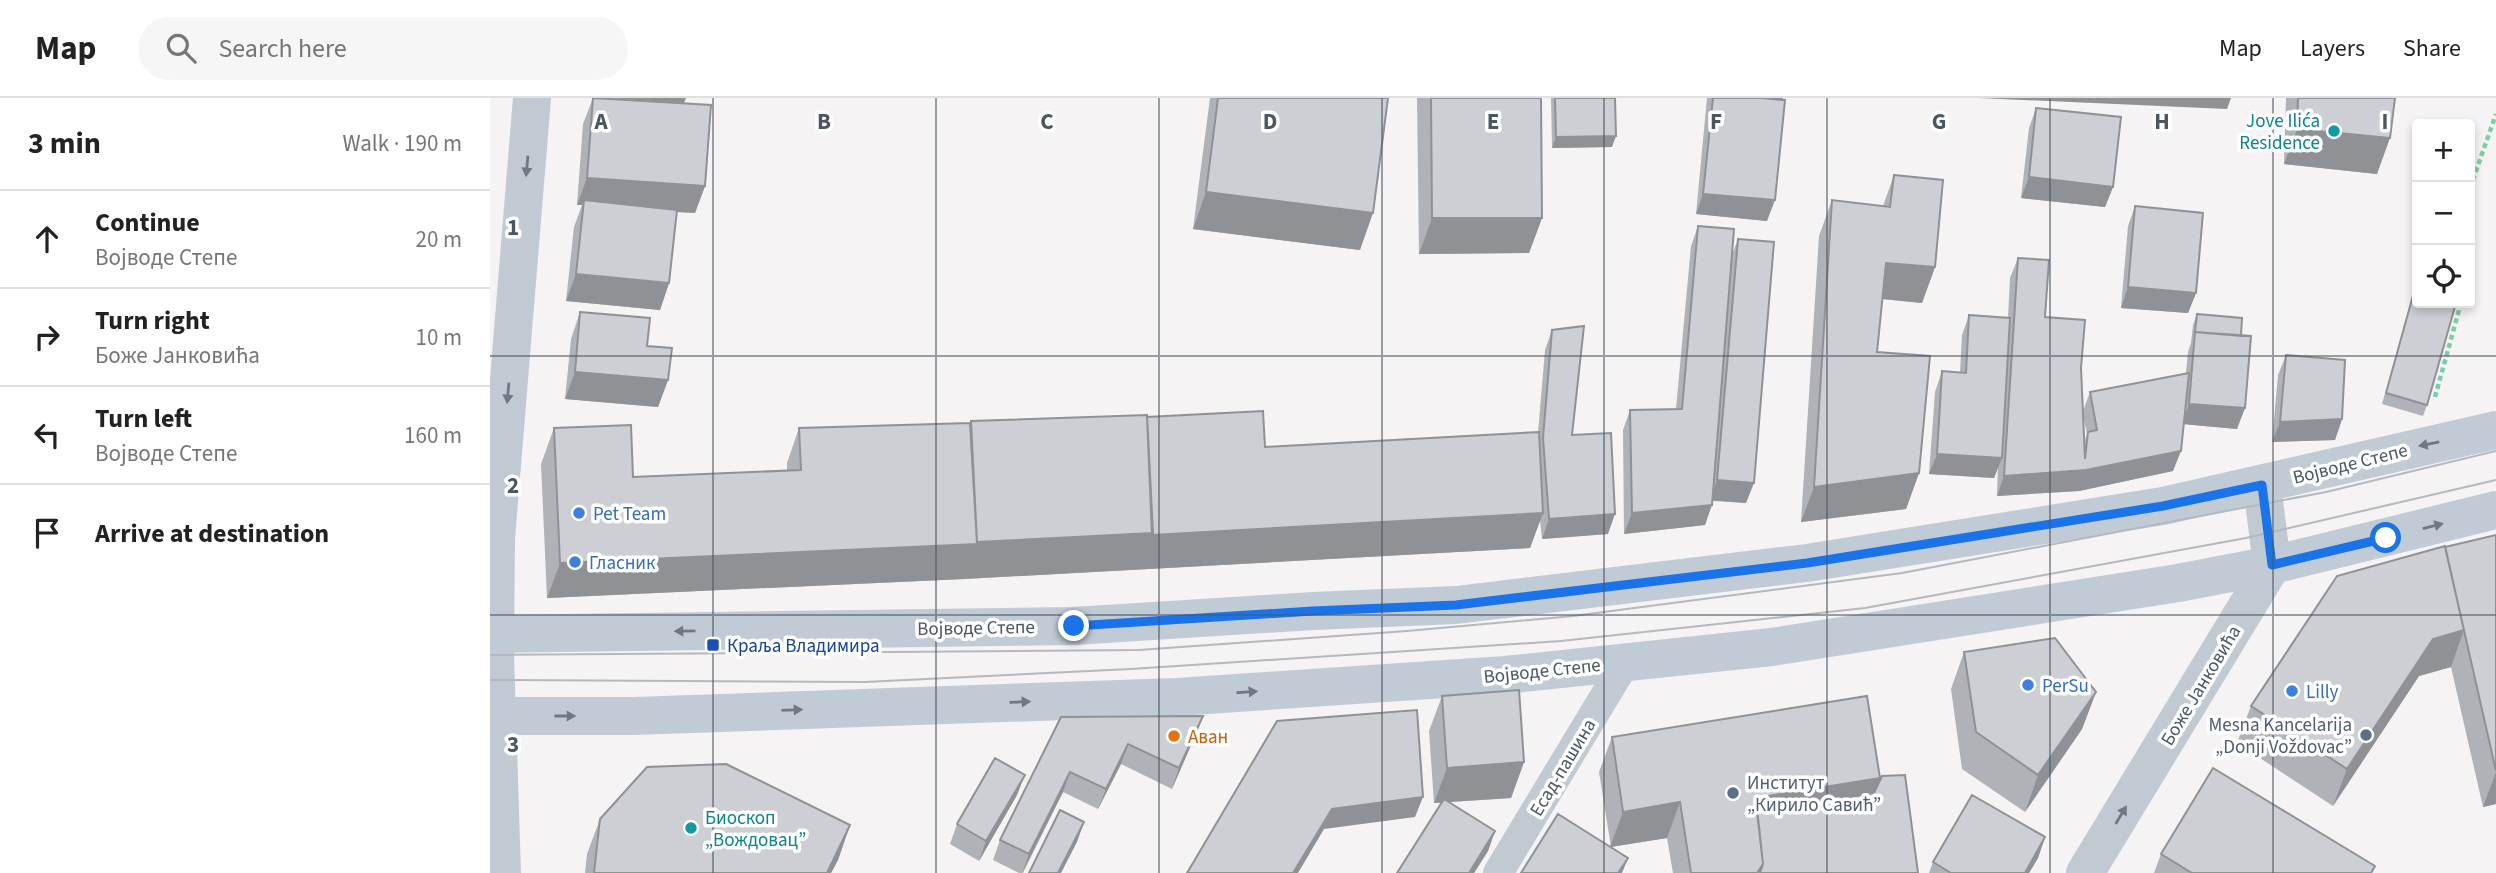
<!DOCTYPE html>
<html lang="en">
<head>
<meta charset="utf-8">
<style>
	body { margin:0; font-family:"Source Sans 3",sans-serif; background:#f6f6f6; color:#222 }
	.controls { position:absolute; right:21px; top:21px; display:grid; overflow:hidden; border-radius:7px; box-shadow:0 4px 10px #0003 }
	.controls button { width:63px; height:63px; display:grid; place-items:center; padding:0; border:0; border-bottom:2px solid #e0e0e0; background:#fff; color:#222; font:35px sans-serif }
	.stop { position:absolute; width:21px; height:21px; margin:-16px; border:5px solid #1a73e8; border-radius:50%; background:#fff }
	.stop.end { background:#1a73e8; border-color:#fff; box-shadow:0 2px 7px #0008 }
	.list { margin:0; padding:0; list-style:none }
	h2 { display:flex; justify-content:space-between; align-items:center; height:91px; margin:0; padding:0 28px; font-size:30px }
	h2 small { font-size:23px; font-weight:400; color:#767676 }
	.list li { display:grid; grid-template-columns:46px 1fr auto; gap:21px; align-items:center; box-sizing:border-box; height:98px; padding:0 28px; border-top:2px solid #e0e0e0 }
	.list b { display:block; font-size:26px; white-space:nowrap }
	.list p { margin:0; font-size:23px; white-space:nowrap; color:#767676 }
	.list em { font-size:23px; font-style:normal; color:#767676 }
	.icon { flex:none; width:38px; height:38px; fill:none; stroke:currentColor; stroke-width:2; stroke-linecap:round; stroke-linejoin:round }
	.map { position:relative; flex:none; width:2006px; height:775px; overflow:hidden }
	header { display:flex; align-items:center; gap:42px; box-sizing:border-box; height:98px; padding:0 35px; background:#fff; border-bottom:2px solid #e0e0e0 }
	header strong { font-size:33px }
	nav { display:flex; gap:38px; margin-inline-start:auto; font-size:24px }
	.search { width:490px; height:63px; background:#f6f6f6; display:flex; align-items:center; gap:18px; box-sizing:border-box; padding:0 24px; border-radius:38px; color:#767676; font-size:26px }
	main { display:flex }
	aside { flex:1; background:#fff }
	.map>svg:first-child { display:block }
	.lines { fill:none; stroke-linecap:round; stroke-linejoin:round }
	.path { stroke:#7ad0a6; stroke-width:4.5; stroke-dasharray:5 3.5; stroke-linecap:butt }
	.pedestrian { stroke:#c1cad2; stroke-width:30 }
	.minor { stroke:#c1cad2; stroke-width:38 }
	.secondary { stroke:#c1cbd6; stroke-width:38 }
	.tram { stroke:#b5b8bd; stroke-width:2 }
	.wall { fill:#b0b2b7; fill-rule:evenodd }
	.shaded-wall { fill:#909195 }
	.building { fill:#cdcfd5; stroke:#909195; stroke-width:2 }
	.oneway { fill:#6e7983 }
	.oneway2 { fill:#6e7984 }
	.route { stroke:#1a73e8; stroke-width:9 }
	.grid { fill:none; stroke:#4a5661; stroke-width:2; stroke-opacity:0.55 }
	.culture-dot { fill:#0f9aa8; stroke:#fff; stroke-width:2.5 }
	.shop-dot { fill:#3f7fe0; stroke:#fff; stroke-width:2.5 }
	.transit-dot { fill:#1a4fb4; stroke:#fff; stroke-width:2.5 }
	.service-dot { fill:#5c6f8a; stroke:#fff; stroke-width:2.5 }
	.food-dot { fill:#e8710a; stroke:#fff; stroke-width:2.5 }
	.labels { text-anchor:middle; stroke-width:7; stroke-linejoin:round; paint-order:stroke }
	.culture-label { font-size:19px; fill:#0d838f; stroke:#fff; text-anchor:end }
	.street-label { font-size:19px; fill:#4a5661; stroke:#fff }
	.shop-label { font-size:19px; fill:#366cbe; stroke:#fff; text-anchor:start }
	.transit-label { font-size:19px; fill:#164399; stroke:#fff; text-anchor:start }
	.service-label { font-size:19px; fill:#4e5e75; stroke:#fff; text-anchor:end }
	.food-label { font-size:19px; fill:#c56008; stroke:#fff; text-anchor:start }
	.grid-label { font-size:23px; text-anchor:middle; font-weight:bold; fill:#4a5661; stroke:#fff; stroke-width:7; stroke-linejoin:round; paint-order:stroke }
</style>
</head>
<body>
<header>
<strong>Map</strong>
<div class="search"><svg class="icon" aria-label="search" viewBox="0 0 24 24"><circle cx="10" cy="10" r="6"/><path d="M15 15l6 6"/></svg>Search here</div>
<nav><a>Map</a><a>Layers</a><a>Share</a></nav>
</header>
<main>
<aside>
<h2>3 min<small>Walk · 190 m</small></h2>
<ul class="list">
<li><svg class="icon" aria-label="ahead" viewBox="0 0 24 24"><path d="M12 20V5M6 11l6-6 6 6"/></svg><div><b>Continue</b><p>Војводе Степе</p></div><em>20 m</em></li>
<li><svg class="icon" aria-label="right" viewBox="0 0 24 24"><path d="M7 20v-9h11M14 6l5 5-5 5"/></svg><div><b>Turn right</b><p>Боже Јанковића</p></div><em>10 m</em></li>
<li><svg class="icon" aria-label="left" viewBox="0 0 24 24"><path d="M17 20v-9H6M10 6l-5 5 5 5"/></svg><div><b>Turn left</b><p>Војводе Степе</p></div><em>160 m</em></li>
<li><svg class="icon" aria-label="arrive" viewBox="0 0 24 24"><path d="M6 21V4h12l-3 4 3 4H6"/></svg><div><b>Arrive at destination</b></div></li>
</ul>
</aside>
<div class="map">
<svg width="2006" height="775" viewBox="0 0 2006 775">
	<rect width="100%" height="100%" fill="#f5f3f3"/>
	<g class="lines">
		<path class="path" d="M 1980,90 L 2006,16
			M 1945,299 L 1971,205"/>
		<path class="pedestrian" d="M 1008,775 L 1136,563"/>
		<path class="minor" d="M 12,775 L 5,557 L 6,440 L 42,0
			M 1595,775 L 1782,467 L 1772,387"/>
		<path class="secondary" d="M 0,536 L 584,528 L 823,513 L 966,507 L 1317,465 L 1673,408 L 2006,332
			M 0,618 L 144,618 L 687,599 L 1015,577 L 1282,549 L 1688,485 L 1782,467 L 2006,412"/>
		<path class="tram" d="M 0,557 L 649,552 L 917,533 L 1083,518 L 1412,475 L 1836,394 L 2006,353
			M 0,582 L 375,584 L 641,571 L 1071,543 L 1375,510 L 1756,440 L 2006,382"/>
	</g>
	<path class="wall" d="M 103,0 L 194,5 L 215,88 L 205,115 L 186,114 L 179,185 L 170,212 L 76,203 L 84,129 L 92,107 L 87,107 L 93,26 Z
		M 720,0 L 898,0 L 870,152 L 703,131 Z
		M 927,0 L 1051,0 L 1052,120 L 1039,155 L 929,156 Z
		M 1061,0 L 1125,0 L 1122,49 L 1062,50 Z
		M 1217,0 L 1292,0 L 1277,123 L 1206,116 Z
		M 1796,0 L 1905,0 L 1887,76 L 1794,66 Z
		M 1546,10 L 1623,89 L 1615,109 L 1531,100 L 1539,30 Z
		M 1404,77 L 1445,169 L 1432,205 L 1392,201 L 1387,254 L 1429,375 L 1416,411 L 1311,424 L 1329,138 L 1342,102 L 1393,108 Z
		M 1645,108 L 1706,195 L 1698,215 L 1631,210 L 1638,128 Z
		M 1208,128 L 1242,157 L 1248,141 L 1256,405 L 1222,403 L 1215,427 L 1134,436 L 1133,332 L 1140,312 L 1186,311 L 1201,148 Z
		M 1528,160 L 1555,219 L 1591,270 L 1593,313 L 1600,294 L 1696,275 L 1698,254 L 1701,245 L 1703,227 L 1707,216 L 1747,331 L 1694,326 L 1683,373 L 1589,393 L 1507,398 L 1508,368 L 1504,380 L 1439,376 L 1445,294 L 1452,273 L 1470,274 L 1472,237 L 1479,217 L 1518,220 L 1520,180 ZM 1593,317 L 1597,336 L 1595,342 Z
		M 1927,182 L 1937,307 L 1933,318 L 1892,306 Z
		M 90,214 L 157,248 L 178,282 L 168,309 L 75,301 L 81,241 Z
		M 1062,232 L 1082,337 L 1118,436 L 1052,441 L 1050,422 L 1040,450 L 474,481 L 57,500 L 51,366 L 64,330 L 143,379 L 297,373 L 297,365 L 309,330 L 657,319 L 775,349 L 1048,335 L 1055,252 Z
		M 1796,257 L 1852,321 L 1845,342 L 1782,344 L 1788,277 Z
		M 2006,437 L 2006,706 L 1993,709 L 1961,569 L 1929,578 L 1843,708 L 1747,645 L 1761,608 L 1955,449 Z
		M 1474,554 L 1606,594 L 1592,631 L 1535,714 L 1472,671 L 1461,591 Z
		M 952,598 L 1034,664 L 1021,700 L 959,704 L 1005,733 L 998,753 L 984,775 L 907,775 L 951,705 L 944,705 L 939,633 Z
		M 571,619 L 705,638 L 682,691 L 631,666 L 608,711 L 573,694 L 533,775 L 529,775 L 503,762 L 510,742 Z
		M 1122,639 L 1390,680 L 1384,695 L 1428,775 L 1183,775 L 1177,740 L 1121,749 L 1109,674 Z
		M 527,697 L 489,763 L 460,746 L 467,726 Z
		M 110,721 L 360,727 L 348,762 L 341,775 L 95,775 L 97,756 Z
		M 1555,739 L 1548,760 L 1539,775 L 1439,775 L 1443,764 Z
		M 1671,756 L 1882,775 L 1664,775 Z"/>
	<path class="shaded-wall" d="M 117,0 L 196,0 L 194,5 Z
		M 1489,0 L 1741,0 L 1737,11 Z
		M 1807,31 L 1900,40 L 1887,76 L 1794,66 Z
		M 1126,38 L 1122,49 L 1062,50 L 1066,39 Z
		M 1539,79 L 1623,89 L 1615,109 L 1531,100 Z
		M 97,80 L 215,88 L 205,115 L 93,108 L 94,102 L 92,107 L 87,107 Z
		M 716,94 L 883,115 L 870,152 L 703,131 Z
		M 1213,96 L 1285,102 L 1277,123 L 1206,116 Z
		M 942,120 L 1052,120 L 1039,155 L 929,156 Z
		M 1396,165 L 1445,169 L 1432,205 L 1383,200 Z
		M 86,176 L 179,185 L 170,212 L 76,203 Z
		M 1638,189 L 1706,195 L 1698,215 L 1631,210 Z
		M 85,274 L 178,282 L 168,309 L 75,301 Z
		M 1699,306 L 1755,310 L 1747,331 L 1692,326 Z
		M 1852,321 L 1845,342 L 1782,344 L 1790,324 Z
		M 1691,353 L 1683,373 L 1589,393 L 1507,398 L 1514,378 Z
		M 1447,356 L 1512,360 L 1504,380 L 1439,376 Z
		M 1429,375 L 1416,411 L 1311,424 L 1324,389 Z
		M 1227,382 L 1264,385 L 1256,405 L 1220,402 Z
		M 1222,407 L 1215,427 L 1134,436 L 1142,415 Z
		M 1053,415 L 1040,450 L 474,481 L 57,500 L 70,465 L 487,444 Z
		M 1125,416 L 1118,436 L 1052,441 L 1059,421 Z
		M 1974,532 L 1961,569 L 1929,578 L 1843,708 L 1857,671 L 1943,541 Z
		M 1606,594 L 1592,631 L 1535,714 L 1548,677 Z
		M 713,618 L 705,638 L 682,691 L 689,670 Z
		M 638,646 L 631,666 L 608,711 L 616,691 Z
		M 1034,664 L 1021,700 L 944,705 L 957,670 Z
		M 580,674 L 573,694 L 532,775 L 539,756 Z
		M 2006,674 L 2006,706 L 1993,709 Z
		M 535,677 L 527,697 L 489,763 L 496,743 Z
		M 1390,680 L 1377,716 L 1262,734 L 1266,700 Z
		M 933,699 L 925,719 L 834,731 L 808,775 L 803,775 L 842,711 Z
		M 1190,704 L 1177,740 L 1120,749 L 1133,714 Z
		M 594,724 L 587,744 L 571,775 L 568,775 Z
		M 360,727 L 348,762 L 341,775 L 337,775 Z
		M 1005,733 L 998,753 L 984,775 L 979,775 Z
		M 1555,739 L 1548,760 L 1539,775 L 1535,775 Z
		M 1138,760 L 1132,775 L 1128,775 Z"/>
	<path class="building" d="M 103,0 L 221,7 L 215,88 L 97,80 Z
		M 728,0 L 898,0 L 883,115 L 716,94 Z
		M 941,0 L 1051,0 L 1052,120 L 942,120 Z
		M 1065,0 L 1125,0 L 1126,38 L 1066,39 Z
		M 1223,0 L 1272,0 L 1295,2 L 1285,102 L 1213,96 Z
		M 1272,0 L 1292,0 L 1292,2 Z
		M 1808,0 L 1905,0 L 1900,40 L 1807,31 Z
		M 1546,10 L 1631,19 L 1623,89 L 1539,79 Z
		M 1404,77 L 1453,82 L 1445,169 L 1396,165 L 1387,254 L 1440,258 L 1429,375 L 1324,389 L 1342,102 L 1400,109 Z
		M 94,102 L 187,112 L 179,185 L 86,176 Z
		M 1645,108 L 1713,115 L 1706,195 L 1638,189 Z
		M 1208,128 L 1244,131 L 1222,407 L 1142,415 L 1140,312 L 1192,311 Z
		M 1248,141 L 1284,144 L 1264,385 L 1227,382 Z
		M 1528,160 L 1559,162 L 1555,219 L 1595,222 L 1591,270 L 1595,361 L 1598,334 L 1607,332 L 1600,294 L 1699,275 L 1691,353 L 1596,372 L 1514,378 Z
		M 1927,183 L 1927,205 L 1966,205 L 1937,307 L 1896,295 Z
		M 90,214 L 160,220 L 157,248 L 182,250 L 178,282 L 85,274 Z
		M 1707,216 L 1752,220 L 1751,238 L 1705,234 Z
		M 1479,217 L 1520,220 L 1512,360 L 1447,356 L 1452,273 L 1476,275 Z
		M 1094,228 L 1082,337 L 1121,335 L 1125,416 L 1059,421 L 1053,340 L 1062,232 Z
		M 1705,234 L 1761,238 L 1755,310 L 1699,306 Z
		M 1796,257 L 1855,262 L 1852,321 L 1790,324 Z
		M 773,313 L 775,349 L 1049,334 L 1053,415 L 662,437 L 657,319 Z
		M 657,317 L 663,435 L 487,444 L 481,323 Z
		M 480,325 L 487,446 L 70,465 L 64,330 L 141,327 L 143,379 L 311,372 L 309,330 Z
		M 2006,437 L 2006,673 L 1955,449 Z
		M 1955,448 L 1974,532 L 1943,541 L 1857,671 L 1761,608 L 1847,478 Z
		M 1565,540 L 1606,594 L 1548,677 L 1486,634 L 1474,554 Z
		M 1029,592 L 1034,664 L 957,670 L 952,598 Z
		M 1377,598 L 1390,680 L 1266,700 L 1273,766 L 1267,775 L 1201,775 L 1190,704 L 1133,714 L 1122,639 Z
		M 927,612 L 933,699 L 842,711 L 803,775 L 697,775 L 787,623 Z
		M 713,618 L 689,670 L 638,646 L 616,691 L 580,674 L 539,756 L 510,742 L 571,619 Z
		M 505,660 L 535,677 L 496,743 L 467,726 Z
		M 236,666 L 360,727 L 337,775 L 104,775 L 110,721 L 157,669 Z
		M 1723,670 L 1885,768 L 1881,775 L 1702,775 L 1671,756 Z
		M 1415,677 L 1428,775 L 1270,775 L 1273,766 L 1267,714 L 1384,695 L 1392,678 Z
		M 1482,697 L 1555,739 L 1535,775 L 1461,775 L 1443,764 Z
		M 954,701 L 1005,733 L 979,775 L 907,775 Z
		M 570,712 L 594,724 L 568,775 L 539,775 Z
		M 1068,716 L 1138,760 L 1128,775 L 1031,775 Z"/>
	<defs><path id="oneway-solid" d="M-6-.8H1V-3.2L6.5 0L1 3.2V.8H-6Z" transform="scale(1.75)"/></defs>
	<g class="oneway">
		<use href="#oneway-solid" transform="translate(37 68) rotate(95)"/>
		<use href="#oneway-solid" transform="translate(18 295) rotate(95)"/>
		<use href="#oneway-solid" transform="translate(1631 717) rotate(-59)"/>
	</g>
	<g class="oneway2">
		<use href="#oneway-solid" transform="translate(1939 346) rotate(168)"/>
		<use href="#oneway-solid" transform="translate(1943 428) rotate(-14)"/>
		<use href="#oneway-solid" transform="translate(195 533) rotate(179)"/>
		<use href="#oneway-solid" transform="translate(757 594) rotate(-4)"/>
		<use href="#oneway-solid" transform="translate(530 604) rotate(-2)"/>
		<use href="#oneway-solid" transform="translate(302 612) rotate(-2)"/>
		<use href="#oneway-solid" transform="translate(75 618)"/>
	</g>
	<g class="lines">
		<path class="route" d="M 584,528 L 823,513 L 966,507 L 1317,465 L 1673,408 L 1772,387 L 1782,467 L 1896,440"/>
	</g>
	<path class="grid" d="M 223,0 L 223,775M 446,0 L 446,775M 669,0 L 669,775M 892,0 L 892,775M 1114,0 L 1114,775M 1337,0 L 1337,775M 1560,0 L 1560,775M 1783,0 L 1783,775M 0,258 L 2006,258M 0,517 L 2006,517"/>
	<g class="culture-dot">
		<circle cx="1844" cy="33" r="7"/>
		<circle cx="201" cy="730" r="7"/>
	</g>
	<g class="shop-dot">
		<circle cx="89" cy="415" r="7"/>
		<circle cx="85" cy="464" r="7"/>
		<circle cx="1538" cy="587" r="7"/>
		<circle cx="1802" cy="593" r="7"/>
	</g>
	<rect class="transit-dot" x="216" y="540" width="14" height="14" rx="3.5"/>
	<g class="service-dot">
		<circle cx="1876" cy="637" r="7"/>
		<circle cx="1243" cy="695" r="7"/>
	</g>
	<circle class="food-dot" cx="684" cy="638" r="7"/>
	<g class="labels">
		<g class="culture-label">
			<text x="1830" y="29">Jove Ilića<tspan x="1830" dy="22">Residence</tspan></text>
			<text x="215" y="726" text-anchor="start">Биоскоп<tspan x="215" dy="22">„Вождовац”</tspan></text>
		</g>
		<g class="street-label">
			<text transform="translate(1860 365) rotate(-14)" y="7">Војводе Степе</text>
			<text transform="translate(486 529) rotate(-1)" y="7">Војводе Степе</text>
			<text transform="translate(1052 572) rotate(-6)" y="7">Војводе Степе</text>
			<text transform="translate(1710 587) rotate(-59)" y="7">Боже Јанковића</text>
			<text transform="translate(1072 669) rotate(-59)" y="7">Есад-пашина</text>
		</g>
		<g class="shop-label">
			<text x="103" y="422">Pet Team</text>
			<text x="99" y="471">Гласник</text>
			<text x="1552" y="594">PerSu</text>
			<text x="1816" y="600">Lilly</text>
		</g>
		<g class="transit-label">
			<text x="237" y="554">Краља Владимира</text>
		</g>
		<g class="service-label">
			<text x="1862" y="633">Mesna Kancelarija<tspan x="1862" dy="22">„Donji Voždovac”</tspan></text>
			<text x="1257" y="691" text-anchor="start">Институт<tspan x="1257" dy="22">„Кирило Савић”</tspan></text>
		</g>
		<g class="food-label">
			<text x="698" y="645">Аван</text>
		</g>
	</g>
	<g class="grid-label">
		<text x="111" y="31">A</text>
		<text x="334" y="31">B</text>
		<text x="557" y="31">C</text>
		<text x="780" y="31">D</text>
		<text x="1003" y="31">E</text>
		<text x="1226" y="31">F</text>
		<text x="1449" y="31">G</text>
		<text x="1672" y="31">H</text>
		<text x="1895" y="31">I</text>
		<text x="23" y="137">1</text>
		<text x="23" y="395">2</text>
		<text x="23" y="654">3</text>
	</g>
</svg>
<div class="controls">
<button>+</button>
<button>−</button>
<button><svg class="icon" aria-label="locate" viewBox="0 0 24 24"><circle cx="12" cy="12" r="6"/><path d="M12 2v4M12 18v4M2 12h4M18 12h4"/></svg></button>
</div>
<div class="stop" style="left:1896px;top:440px"></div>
<div class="stop end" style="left:584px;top:528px"></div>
</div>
</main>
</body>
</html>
